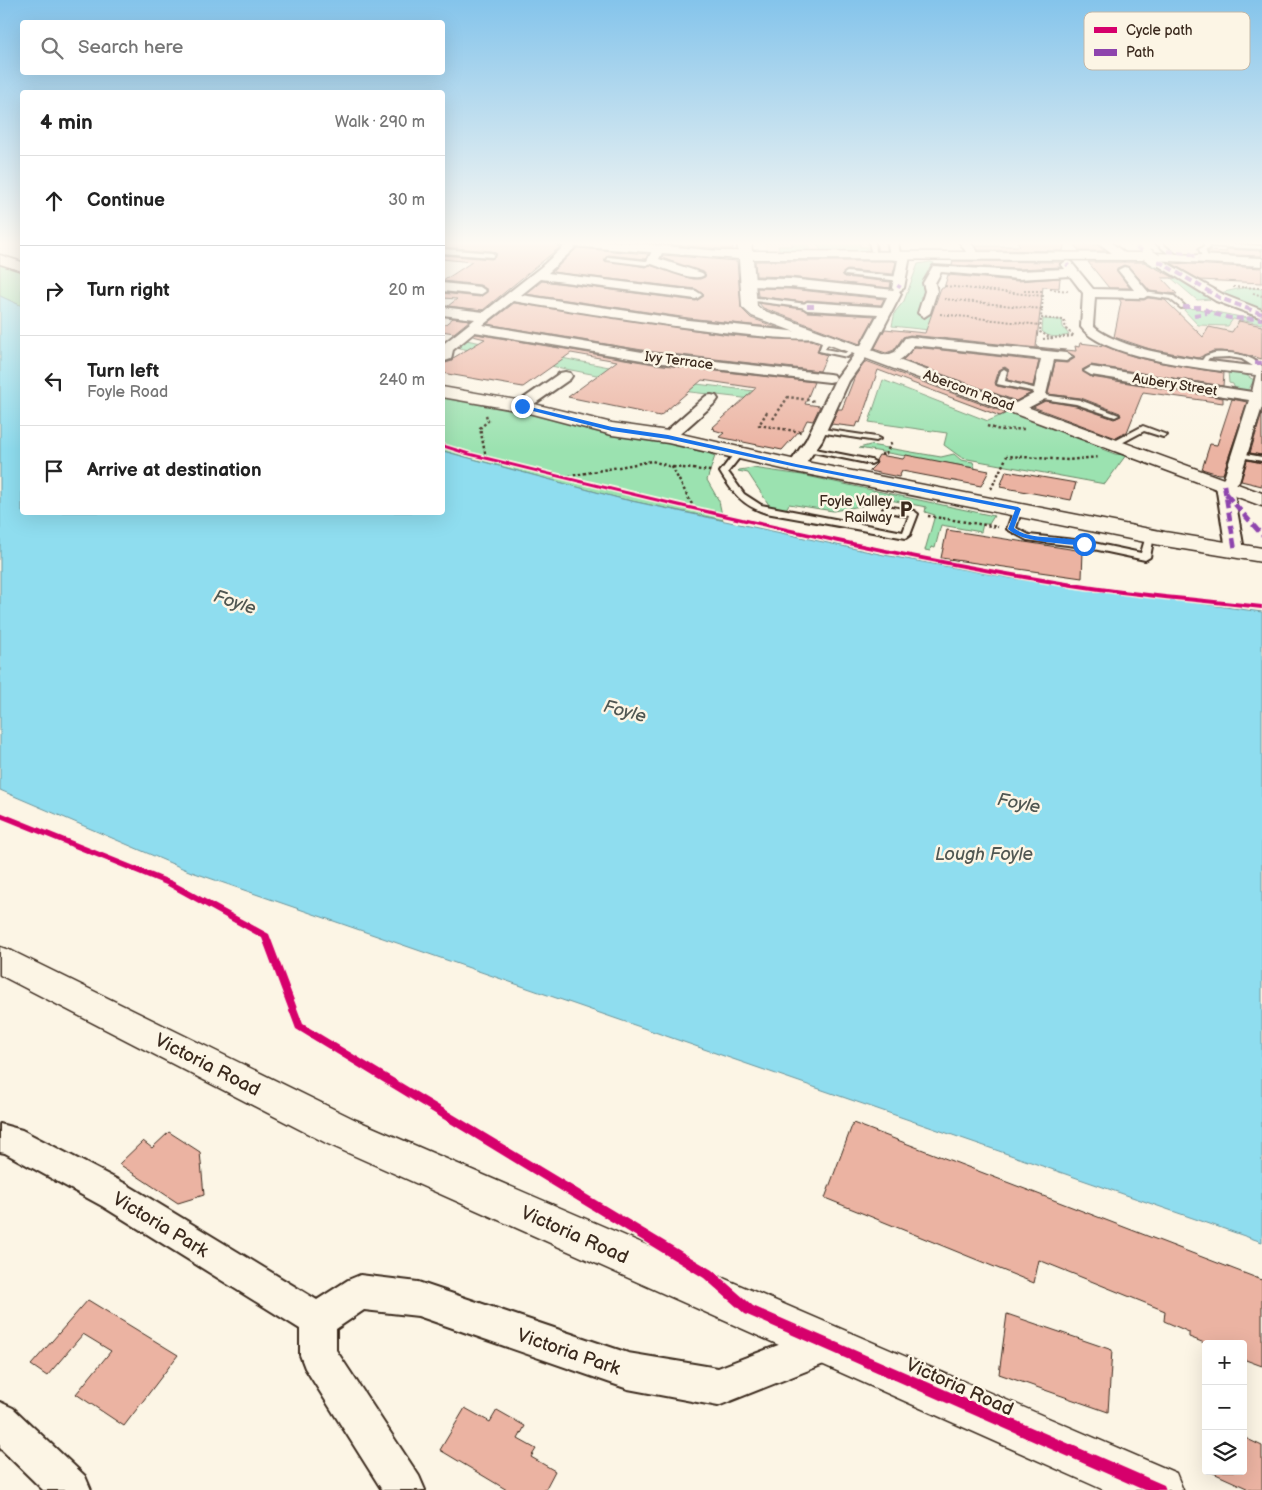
<!DOCTYPE html>
<html lang="en">
<head>
<meta charset="utf-8">
<style>
	body { margin:0; font-family:"Balsamiq Sans",sans-serif; background:#f6f6f6; color:#222 }
	.controls { position:absolute; right:15px; bottom:15px; display:grid; overflow:hidden; border-radius:5px; box-shadow:0 5px 20px #0002 }
	.controls button { width:45px; height:45px; display:grid; place-items:center; padding:0; border:0; border-bottom:1px solid #e0e0e0; background:#fff; color:#222; font:25px sans-serif }
	.stop { position:absolute; width:15px; height:15px; margin:-11px; border:4px solid #1a73e8; border-radius:50%; background:#fff }
	.stop.end { background:#1a73e8; border-color:#fff; box-shadow:0 1px 5px #0008 }
	.list { margin:0; padding:0; list-style:none }
	h2 { display:flex; justify-content:space-between; align-items:center; height:65px; margin:0; padding:0 20px; font-size:21px }
	h2 small { font-size:16px; font-weight:400; color:#767676 }
	.list li { display:grid; grid-template-columns:32px 1fr auto; gap:15px; align-items:center; box-sizing:border-box; height:90px; padding:0 20px; border-top:1px solid #e0e0e0 }
	.list b { display:block; font-size:19px; white-space:nowrap }
	.list p { margin:0; font-size:16px; white-space:nowrap; color:#767676 }
	.list em { font-size:16px; font-style:normal; color:#767676 }
	.icon { flex:none; width:28px; height:28px; fill:none; stroke:currentColor; stroke-width:2; stroke-linecap:round; stroke-linejoin:round }
	.map { position:relative; flex:none; width:1262px; height:1490px; overflow:hidden }
	.search { position:absolute; background:#fff; box-shadow:0 5px 20px #0002; left:20px; top:20px; width:425px; height:55px; display:flex; align-items:center; gap:12px; box-sizing:border-box; padding:0 18px; border-radius:5px; color:#767676; font-size:19px }
	.panel { position:absolute; background:#fff; box-shadow:0 5px 20px #0002; left:20px; top:90px; width:425px; height:425px; border-radius:5px }
	.map>svg:first-child { display:block }
	.built { fill:#f7e1d1 }
	.green { fill:#9be2b0; stroke:#6b8667 }
	.water { fill:#8fddef; stroke:#6d959b }
	.building { fill:#ebb3a2; stroke:#3b2a1e }
	.lines { fill:none; stroke-linecap:round; stroke-linejoin:round }
	.lane-casing { stroke:#3b2a1e; stroke-width:4 }
	.street-casing { stroke:#3b2a1e; stroke-width:4 }
	.secondary-casing { stroke:#3b2a1e; stroke-width:3 }
	.primary-casing { stroke:#3b2a1e; stroke-width:3 }
	.highway-casing { stroke:#3b2a1e; stroke-width:3 }
	.path-far1 { stroke:#3b2a1e; stroke-width:2; stroke-dasharray:2 2; stroke-linecap:butt }
	.path { stroke:#3b2a1e; stroke-width:2.5; stroke-dasharray:2.5 2.5; stroke-linecap:butt }
	.lane { fill:#fcf5e5; fill-rule:evenodd }
	.street { fill:#fcf5e5; fill-rule:evenodd }
	.secondary { fill:#fcf5e5; fill-rule:evenodd }
	.primary { fill:#fcf5e5; fill-rule:evenodd }
	.highway { fill:#fcf5e5; fill-rule:evenodd }
	.street-bridge-casing { stroke:#3b2a1e; stroke-width:14; stroke-linecap:butt }
	.street-bridge { stroke:#fcf5e5; stroke-width:12 }
	.quiet-far1 { stroke:#8e44ad; stroke-width:4; stroke-dasharray:7 4; stroke-linecap:butt }
	.quiet { stroke:#8e44ad; stroke-width:4.5; stroke-dasharray:9 4.5; stroke-linecap:butt }
	.cycleway-casing { stroke:#fcf5e5; stroke-width:3 }
	.cycleway { fill:#d6006c; fill-rule:evenodd }
	.route { fill:#1a73e8 }
	.labels { text-anchor:middle; stroke-width:5; stroke-linejoin:round; paint-order:stroke }
	.far-street-label { font-size:14px; fill:#3b2a1e; stroke:#fcf5e5 }
	.far-poi-label { font-size:14px; fill:#3b2a1e; stroke:#fcf5e5; text-anchor:end }
	.water-label { font-size:18px; font-style:italic; fill:#505752; stroke:#fcf5e5 }
	.near-street-label { font-size:19px; fill:#3b2a1e; stroke:#fcf5e5 }
	.key { fill:#fcf5e5; stroke:#c2b8a9; stroke-width:1 }
	.key-label { font-size:14px; fill:#3b2a1e }
</style>
</head>
<body>
<div class="map">
<svg width="1262" height="1490" viewBox="0 0 1262 1490">
	<rect width="100%" height="100%" fill="#fcf5e5"/>
	<filter id="ink" filterUnits="userSpaceOnUse"><feTurbulence type="fractalNoise" baseFrequency=".02" numOctaves="2"/><feDisplacementMap in="SourceGraphic" scale="10" xChannelSelector="R" yChannelSelector="G"/><feConvolveMatrix kernelMatrix="1 2 1 2 8 2 1 2 1" color-interpolation-filters="sRGB"/></filter>
	<g filter="url(#ink)">
		<path class="built" d="M 762,241 L 886,241 L 888,251 L 777,252 L 766,250 Z
			M 1158,241 L 1262,241 L 1262,285 L 1197,281 L 1163,261 L 1157,254 L 1172,253 Z
			M 1233,319 L 1262,324 L 1262,367 L 1186,357 L 1191,343 L 1156,321 L 1201,326 Z"/>
		<path class="green" d="M 791,241 L 808,241 L 811,251 L 780,251 L 778,246 L 793,246 Z
			M 859,241 L 860,247 L 867,247 L 867,252 L 822,252 L 816,242 Z
			M 0,259 L 22,267 L 22,306 L 0,296 Z
			M 1144,261 L 1153,261 L 1212,299 L 1197,300 L 1162,270 L 1146,264 Z
			M 930,262 L 934,263 L 925,283 L 927,295 L 920,297 L 922,303 L 919,313 L 934,315 L 929,330 L 892,326 L 895,312 L 904,301 L 918,264 Z
			M 1246,287 L 1262,289 L 1262,312 L 1220,293 Z
			M 1182,308 C 1204,308 1226,315 1248,318 L 1251,314 L 1262,316 L 1262,324 L 1233,319 L 1228,326 L 1198,325 Z
			M 1043,319 L 1062,320 L 1063,327 L 1069,335 C 1060,337 1049,339 1042,331 Z
			M 466,340 L 641,373 L 639,377 L 787,395 L 780,405 L 743,398 L 673,390 L 459,348 Z
			M 1228,371 L 1242,373 L 1254,380 L 1248,391 L 1235,389 L 1233,384 L 1229,383 Z
			M 883,380 L 988,421 L 1009,412 L 1101,446 L 1102,449 L 1115,454 L 1126,455 L 1105,484 L 962,458 L 944,445 L 947,433 L 869,422 Z
			M 442,392 L 668,437 L 715,456 L 707,480 L 719,501 L 723,520 L 622,499 L 443,451 Z
			M 870,445 L 941,457 L 954,454 L 961,460 L 973,462 L 975,468 L 859,448 Z
			M 753,468 L 802,475 L 994,516 L 989,524 L 983,524 L 981,532 L 941,525 L 935,548 L 931,547 L 930,551 L 925,550 L 935,515 L 925,512 L 926,507 L 890,500 L 887,506 L 872,504 L 833,511 L 789,504 L 785,511 L 771,508 L 748,473 L 738,471 L 739,470 Z"/>
		<path class="water" d="M 0,296 L 22,306 L 22,512 L 442,512 L 443,451 L 622,499 L 884,555 L 1010,578 L 1262,612 L 1262,1242 L 189,871 L 0,790 Z"/>
		<path class="building" d="M 442,241 L 551,241 L 560,247 L 483,310 L 448,306 L 457,299 L 442,298 L 442,293 L 480,297 L 488,290 L 480,285 L 443,281 L 472,262 L 442,259 L 442,255 L 492,259 L 497,254 L 492,251 L 442,247 Z
			M 635,241 L 732,241 L 733,249 L 720,249 Z
			M 1017,241 L 1065,241 L 1063,251 L 978,250 L 976,246 L 1020,246 Z
			M 1074,244 L 1097,245 L 1105,251 L 1079,251 Z
			M 577,248 L 648,254 L 646,259 L 608,255 L 604,260 L 646,267 L 650,265 L 693,279 L 700,279 L 705,277 L 705,274 L 662,258 L 663,255 L 737,261 L 741,308 L 751,318 L 779,328 L 688,318 L 526,294 L 542,281 L 696,301 L 704,296 L 696,289 L 552,272 Z
			M 1225,249 L 1262,251 L 1262,256 L 1209,254 L 1208,251 L 1227,252 Z
			M 755,261 L 893,261 L 896,262 L 893,274 L 847,270 L 842,274 L 845,277 L 891,282 L 890,288 L 790,277 L 756,276 Z
			M 953,261 L 1062,262 L 1059,264 L 1061,267 L 1018,269 L 952,265 Z
			M 1088,262 L 1144,262 L 1175,278 L 1162,278 L 1177,294 L 1150,291 L 1129,267 L 1124,265 L 1117,268 L 1117,271 L 1130,288 L 1109,288 Z
			M 1171,263 L 1262,268 L 1262,283 L 1200,280 Z
			M 948,275 L 1018,281 L 1060,278 L 1059,288 L 1043,287 L 1036,347 L 1076,351 L 1075,346 L 1079,347 L 1080,343 L 1105,346 L 1136,357 L 1162,363 L 1224,373 L 1223,386 L 1091,365 L 1082,370 L 1091,377 L 1223,398 L 1223,403 L 1143,392 L 1127,432 L 1116,438 L 1033,407 L 1045,401 L 1076,406 L 1114,419 L 1121,416 L 1120,413 L 1081,398 L 1048,394 L 1055,362 L 1067,363 L 1075,358 L 1067,351 L 910,335 L 903,337 L 894,350 L 886,353 L 874,349 L 885,329 L 925,333 L 941,288 L 944,288 Z
			M 757,288 L 790,289 L 884,299 L 881,305 L 807,300 L 804,302 L 758,296 Z
			M 1148,298 L 1165,300 L 1203,337 L 1209,327 L 1232,332 L 1239,321 L 1262,326 L 1262,359 L 1239,353 L 1220,351 L 1213,351 L 1198,358 L 1150,349 L 1114,337 L 1121,302 L 1119,299 L 1144,300 Z
			M 514,303 L 729,335 L 775,339 L 811,340 L 820,343 L 817,352 L 827,355 L 820,371 L 654,352 L 487,324 Z
			M 759,303 L 803,309 L 807,312 L 875,316 L 860,344 L 763,308 Z
			M 453,318 L 470,320 L 454,333 L 442,331 L 442,327 Z
			M 476,334 L 654,364 L 814,382 L 805,404 L 820,406 L 813,421 L 807,420 L 802,430 L 800,430 L 782,450 L 719,437 L 724,433 L 714,430 L 715,429 L 712,428 L 756,388 L 702,380 L 660,416 L 568,397 L 617,361 L 571,353 L 523,387 L 442,373 L 442,364 L 452,361 L 453,358 L 485,339 L 473,336 Z
			M 915,347 L 1039,361 L 1033,386 L 1007,380 L 1009,370 L 1005,367 L 999,370 L 995,383 L 997,386 L 1031,393 L 1016,401 L 903,360 Z
			M 866,361 L 1006,413 L 1000,416 L 878,370 L 860,423 L 858,422 L 856,427 L 831,424 L 838,409 L 842,409 L 855,376 Z
			M 1232,399 L 1247,402 L 1223,474 L 1218,474 L 1202,469 L 1210,444 L 1217,445 Z
			M 1262,413 L 1262,455 L 1250,453 Z
			M 879,455 L 903,459 L 906,455 L 989,471 L 981,486 L 902,471 L 899,477 L 869,471 L 877,463 L 876,460 Z
			M 1247,460 L 1262,463 L 1262,486 L 1241,481 Z
			M 1006,471 L 1076,483 L 1071,500 L 1000,487 Z
			M 947,530 L 1083,551 L 1082,578 L 941,558 Z
			M 853,1123 L 1262,1280 L 1262,1366 L 1243,1359 L 1243,1344 L 1207,1344 L 1189,1337 L 1189,1332 L 1164,1321 L 1165,1311 L 1039,1260 L 1034,1283 L 825,1198 Z
			M 169,1132 L 200,1152 L 204,1195 L 178,1203 L 119,1164 L 143,1141 L 152,1148 Z
			M 88,1300 L 178,1355 L 124,1426 L 76,1394 L 111,1351 L 83,1334 L 47,1376 L 31,1365 Z
			M 1007,1314 L 1112,1350 L 1108,1412 L 999,1374 Z
			M 465,1408 L 490,1422 L 497,1410 L 525,1426 L 518,1439 L 536,1449 L 531,1457 L 555,1471 L 545,1490 L 507,1490 L 440,1450 Z
			M 1243,1437 L 1262,1446 L 1262,1490 L 1251,1490 L 1209,1471 L 1243,1471 Z"/>
		<g class="lines">
			<g class="lane-casing">
				<path id="lane" d="M 869,241 L 875,241 L 876,252 L 871,251 Z
					M 1153,241 L 1159,241 L 1179,257 L 1174,258 Z
					M 1207,242 L 1261,246 L 1262,249 L 1210,246 L 1209,249 L 1205,250 L 1209,259 L 1206,261 L 1203,259 L 1199,249 L 1204,247 L 1204,244 Z
					M 442,249 L 492,253 L 495,255 L 492,257 L 442,253 Z
					M 608,257 L 646,261 L 653,259 L 656,261 L 646,265 L 606,260 Z
					M 847,272 L 901,277 L 904,279 L 901,281 L 845,275 L 844,274 Z
					M 1144,292 L 1174,296 L 1186,307 L 1181,308 L 1170,299 L 1142,295 L 1142,293 Z
					M 749,297 L 807,304 L 810,306 L 807,308 L 747,300 L 746,299 Z
					M 832,338 L 835,340 L 827,345 L 825,349 L 845,353 L 852,348 L 857,349 L 847,357 L 819,351 L 822,343 Z
					M 1214,353 C 1230,352 1249,354 1262,366 L 1262,372 L 1242,359 L 1229,357 L 1209,358 L 1205,364 L 1201,364 L 1200,363 L 1205,356 Z
					M 1004,369 L 1007,371 L 1005,381 L 1045,391 L 1041,393 L 997,384 L 1001,371 Z
					M 1037,394 L 1080,400 L 1119,415 L 1115,417 L 1076,404 L 1037,398 Z
					M 1143,426 L 1167,435 L 1163,437 L 1144,431 L 1116,446 L 1109,444 Z
					M 816,428 L 876,437 L 880,439 L 876,441 L 819,432 L 816,432 Z
					M 805,447 L 871,460 L 875,462 L 871,464 L 808,451 L 805,451 Z
					M 736,451 L 743,453 L 728,472 L 744,494 L 761,505 L 903,532 L 909,516 L 884,511 L 883,509 L 887,506 L 914,511 L 918,514 L 910,535 L 906,538 L 766,513 C 743,506 732,492 720,472 Z
					M 1235,452 L 1262,457 L 1262,461 L 1235,456 Z
					M 1018,506 L 1022,509 L 1016,528 L 1029,535 L 1084,541 L 1141,553 L 1146,536 L 1147,534 L 1153,534 L 1154,536 L 1150,557 L 1145,560 L 1084,547 L 1027,540 L 1007,529 L 1014,509 Z"/>
			</g>
			<g class="street-casing">
				<path id="street" d="M 570,241 L 582,241 L 548,273 L 696,291 L 702,295 L 696,299 L 541,279 L 521,295 L 688,320 L 799,332 L 818,331 L 825,335 C 811,351 549,307 513,301 L 483,325 L 654,354 L 829,374 L 834,375 L 836,378 L 834,381 L 829,382 L 654,362 L 475,332 L 453,350 L 451,359 L 442,362 L 442,345 L 475,319 L 442,315 L 442,307 L 484,312 L 541,267 Z
					M 887,241 L 898,241 L 900,254 L 904,253 L 910,256 L 904,288 L 899,291 L 901,294 L 873,348 L 849,381 L 822,440 L 802,469 L 790,469 L 788,466 L 806,440 L 835,380 L 860,347 L 878,314 L 807,310 L 801,306 L 807,302 L 882,307 L 887,297 L 790,287 L 748,286 L 742,282 L 748,278 L 790,279 L 894,290 L 892,288 L 898,260 L 891,259 Z
					M 959,241 L 970,241 L 980,256 L 978,258 L 970,258 Z
					M 1096,241 L 1109,241 L 1130,257 L 1124,260 L 1120,259 Z
					M 657,248 L 663,251 L 659,259 L 702,273 L 704,275 C 695,283 661,267 649,263 L 647,261 L 653,249 Z
					M 1158,258 L 1224,295 L 1262,310 L 1262,318 L 1216,301 L 1154,263 L 1152,261 Z
					M 1067,261 L 1071,262 L 1093,289 L 1134,290 L 1118,270 L 1124,267 L 1128,268 L 1150,294 L 1144,298 L 1095,297 L 1093,326 C 1125,355 1219,362 1262,367 L 1262,407 L 1239,481 L 1233,487 L 1244,550 L 1241,554 L 1235,555 L 1229,554 L 1226,550 L 1216,485 L 1224,478 L 1249,400 L 1091,375 L 1084,371 L 1091,367 L 1252,392 L 1256,375 C 1215,370 1105,360 1081,327 L 1083,293 L 1070,276 L 1018,279 L 941,272 L 935,283 L 937,291 L 930,313 L 924,317 L 918,313 L 925,291 L 923,283 L 933,266 L 1018,271 L 1065,269 L 1061,264 Z
					M 442,283 L 480,287 L 486,291 L 480,295 L 442,291 Z
					M 910,337 L 1066,353 L 1073,357 L 1066,361 L 1054,360 L 1045,399 L 1022,411 L 1012,411 L 1010,408 L 1012,405 L 1033,394 L 1041,359 L 914,345 C 906,356 897,366 882,363 L 880,360 L 882,357 L 895,352 L 905,338 Z
					M 565,372 L 570,373 L 572,376 L 570,379 L 527,409 L 517,409 L 515,406 L 517,403 L 560,373 Z
					M 711,395 L 716,396 L 718,399 L 716,402 L 673,440 L 663,440 L 660,437 L 663,434 L 706,396 Z
					M 0,1124 L 22,1130 L 126,1184 L 317,1300 L 348,1280 L 360,1275 L 418,1282 L 628,1353 L 718,1368 L 826,1327 L 839,1332 L 844,1345 L 839,1358 L 718,1406 L 628,1389 L 418,1316 L 364,1310 L 336,1329 L 336,1350 L 419,1476 L 425,1490 L 382,1490 L 305,1368 L 300,1355 L 300,1329 L 102,1206 L 5,1153 L 0,1152 Z
					M 0,1402 L 13,1408 L 85,1476 L 91,1490 L 43,1490 L 0,1448 Z"/>
			</g>
			<g class="secondary-casing">
				<path id="secondary" d="M 553,241 L 610,241 L 720,251 L 738,251 L 737,241 L 751,241 L 752,251 L 1156,253 L 1262,258 L 1262,266 L 1152,260 L 753,259 L 757,306 L 762,310 L 1262,493 L 1262,506 L 752,316 L 742,307 L 739,259 L 559,245 Z"/>
			</g>
			<g class="primary-casing">
				<path id="primary" d="M 0,255 L 22,262 L 22,271 L 0,264 Z
					M 442,387 L 522,401 L 612,423 L 668,431 L 796,460 L 1165,532 L 1262,548 L 1262,562 L 1165,546 L 796,472 L 668,443 L 612,435 L 521,411 L 442,397 Z"/>
			</g>
			<g class="highway-casing">
				<path id="highway" d="M 0,947 L 12,951 L 356,1120 L 1176,1473 L 1183,1490 L 1104,1490 L 328,1144 L 0,975 Z"/>
			</g>
			<path class="path-far1" d="M 945,286 L 1043,296
				M 1233,287 L 1262,288
				M 1050,289 L 1069,291
				M 1024,291 L 1042,291
				M 1253,293 L 1262,296
				M 944,299 L 1042,309 L 1041,318
				M 1042,309 L 1043,294
				M 940,314 L 1040,325
				M 1043,339 L 1074,336 L 1066,329 L 1064,320 L 1041,318 L 1040,332 L 1051,338"/>
			<path class="path" d="M 767,412 L 759,425 L 801,432
				M 486,415 L 488,421 L 480,428 L 486,458
				M 773,419 L 788,397 L 815,401
				M 987,426 L 1000,430 L 1024,429
				M 881,454 L 885,455 L 892,442
				M 673,467 L 711,471
				M 564,477 L 652,461 L 672,467 L 695,510
				M 991,489 L 1007,456 L 1068,460 L 1099,457
				M 928,516 L 998,527"/>
			<use href="#lane" class="lane"/>
			<use href="#street" class="street"/>
			<use href="#secondary" class="secondary"/>
			<use href="#primary" class="primary"/>
			<use href="#highway" class="highway"/>
			<g class="street-bridge-casing">
				<path id="street-bridge" d="M 1147,254 L 1156,260"/>
			</g>
			<use href="#street-bridge" class="street-bridge"/>
			<path class="quiet-far1" d="M 1127,241 L 1144,252
				M 1167,251 L 1188,253 L 1199,258
				M 1158,261 L 1220,298 L 1262,314
				M 1067,264 L 1068,266
				M 898,288 L 900,285
				M 807,306 L 818,306
				M 1183,307 L 1201,307 L 1214,314 L 1230,318 L 1262,319
				M 1194,315 L 1207,313
				M 1255,363 L 1262,363"/>
			<path class="quiet" d="M 1224,485 L 1235,550
				M 1226,494 L 1262,535"/>
			<g class="cycleway-casing">
				<path id="cycleway" d="M 442,444 L 471,453 C 670,502 870,551 1073,583 C 1136,593 1199,598 1262,605 L 1262,609 C 1199,602 1135,597 1072,587 C 868,554 667,505 467,455 L 442,447 Z
					M 0,812 L 172,881 L 269,934 L 303,1024 L 712,1270 L 753,1306 L 1164,1485 L 1166,1490 L 1144,1490 L 745,1314 L 704,1278 L 296,1029 L 262,938 L 166,885 L 0,818 Z"/>
			</g>
			<use href="#cycleway" class="cycleway"/>
		</g>
	</g>
	<linearGradient id="sky" x2="0" y2="1"><stop stop-color="#84c4eb"/><stop offset="0.54" stop-color="#fefaf3"/><stop offset="1" stop-color="#fefaf3" stop-opacity="0"/></linearGradient>
	<rect width="1262" height="450" fill="url(#sky)"/>
	<path class="route" d="M 522,405 L 612,427 L 668,435 L 796,464 L 1018,507 L 1021,509 L 1014,528 C 1033,543 1069,533 1087,544 L 1084,546 C 1064,543 1022,543 1008,529 L 1015,510 L 796,467 L 668,439 L 612,431 L 521,408 Z"/>
	<defs>
		<g id="parking-bare" transform="scale(1.35)"><path d="M-3.5-5.5H1a3.5 3.5 0 0 1 0 7H-1V5.5H-3.5ZM-1-3.4V-.6H.8a1.4 1.4 0 0 0 0-2.8Z" fill="#3b2a1e" stroke="#fcf5e5" stroke-width="2.5" paint-order="stroke"/></g>
	</defs>
	<g fill-rule="evenodd">
		<use href="#parking-bare" x="906" y="509"/>
	</g>
	<g class="labels">
		<g class="far-street-label">
			<text transform="translate(679 360) rotate(7)" y="5">Ivy Terrace</text>
			<text transform="translate(1175 384) rotate(9)" y="5">Aubery Street</text>
			<text transform="translate(969 390) rotate(20)" y="5">Abercorn Road</text>
		</g>
		<g class="far-poi-label">
			<text x="892" y="506">Foyle Valley<tspan x="892" dy="16">Railway</tspan></text>
		</g>
		<g class="water-label">
			<text transform="translate(235 602) rotate(18)" y="6">Foyle</text>
			<text transform="translate(625 711) rotate(15)" y="6">Foyle</text>
			<text transform="translate(1019 803) rotate(11)" y="6">Foyle</text>
			<text x="984" y="860">Lough Foyle</text>
		</g>
		<g class="near-street-label">
			<text transform="translate(208 1064) rotate(27)" y="7">Victoria Road</text>
			<text transform="translate(161 1224) rotate(31)" y="7">Victoria Park</text>
			<text transform="translate(575 1234) rotate(24)" y="7">Victoria Road</text>
			<text transform="translate(569 1351) rotate(19)" y="7">Victoria Park</text>
			<text transform="translate(960 1386) rotate(24)" y="7">Victoria Road</text>
		</g>
	</g>
	<rect x="1084" y="12" width="166" height="58" rx="8" class="key"/>
	<rect x="1094" y="27" width="23" height="6" fill="#d6006c"/>
	<rect x="1094" y="49" width="23" height="7" fill="#8e44ad"/>
	<g class="key-label">
		<text x="1126" y="35">Cycle path</text>
		<text x="1126" y="57">Path</text>
	</g>
</svg>
<div class="controls">
<button>+</button>
<button>−</button>
<button><svg class="icon" aria-label="layers" viewBox="0 0 24 24"><path d="M12 4l9 5-9 5-9-5zM3 14l9 5 9-5"/></svg></button>
</div>
<div class="stop" style="left:1084px;top:544px"></div>
<div class="stop end" style="left:522px;top:406px"></div>
<div class="search"><svg class="icon" aria-label="search" viewBox="0 0 24 24"><circle cx="10" cy="10" r="6"/><path d="M15 15l6 6"/></svg>Search here</div>
<section class="panel">
<h2>4 min<small>Walk · 290 m</small></h2>
<ul class="list">
<li><svg class="icon" aria-label="ahead" viewBox="0 0 24 24"><path d="M12 20V5M6 11l6-6 6 6"/></svg><div><b>Continue</b></div><em>30 m</em></li>
<li><svg class="icon" aria-label="right" viewBox="0 0 24 24"><path d="M7 20v-9h11M14 6l5 5-5 5"/></svg><div><b>Turn right</b></div><em>20 m</em></li>
<li><svg class="icon" aria-label="left" viewBox="0 0 24 24"><path d="M17 20v-9H6M10 6l-5 5 5 5"/></svg><div><b>Turn left</b><p>Foyle Road</p></div><em>240 m</em></li>
<li><svg class="icon" aria-label="arrive" viewBox="0 0 24 24"><path d="M6 21V4h12l-3 4 3 4H6"/></svg><div><b>Arrive at destination</b></div></li>
</ul>
</section>
</div>
</body>
</html>
